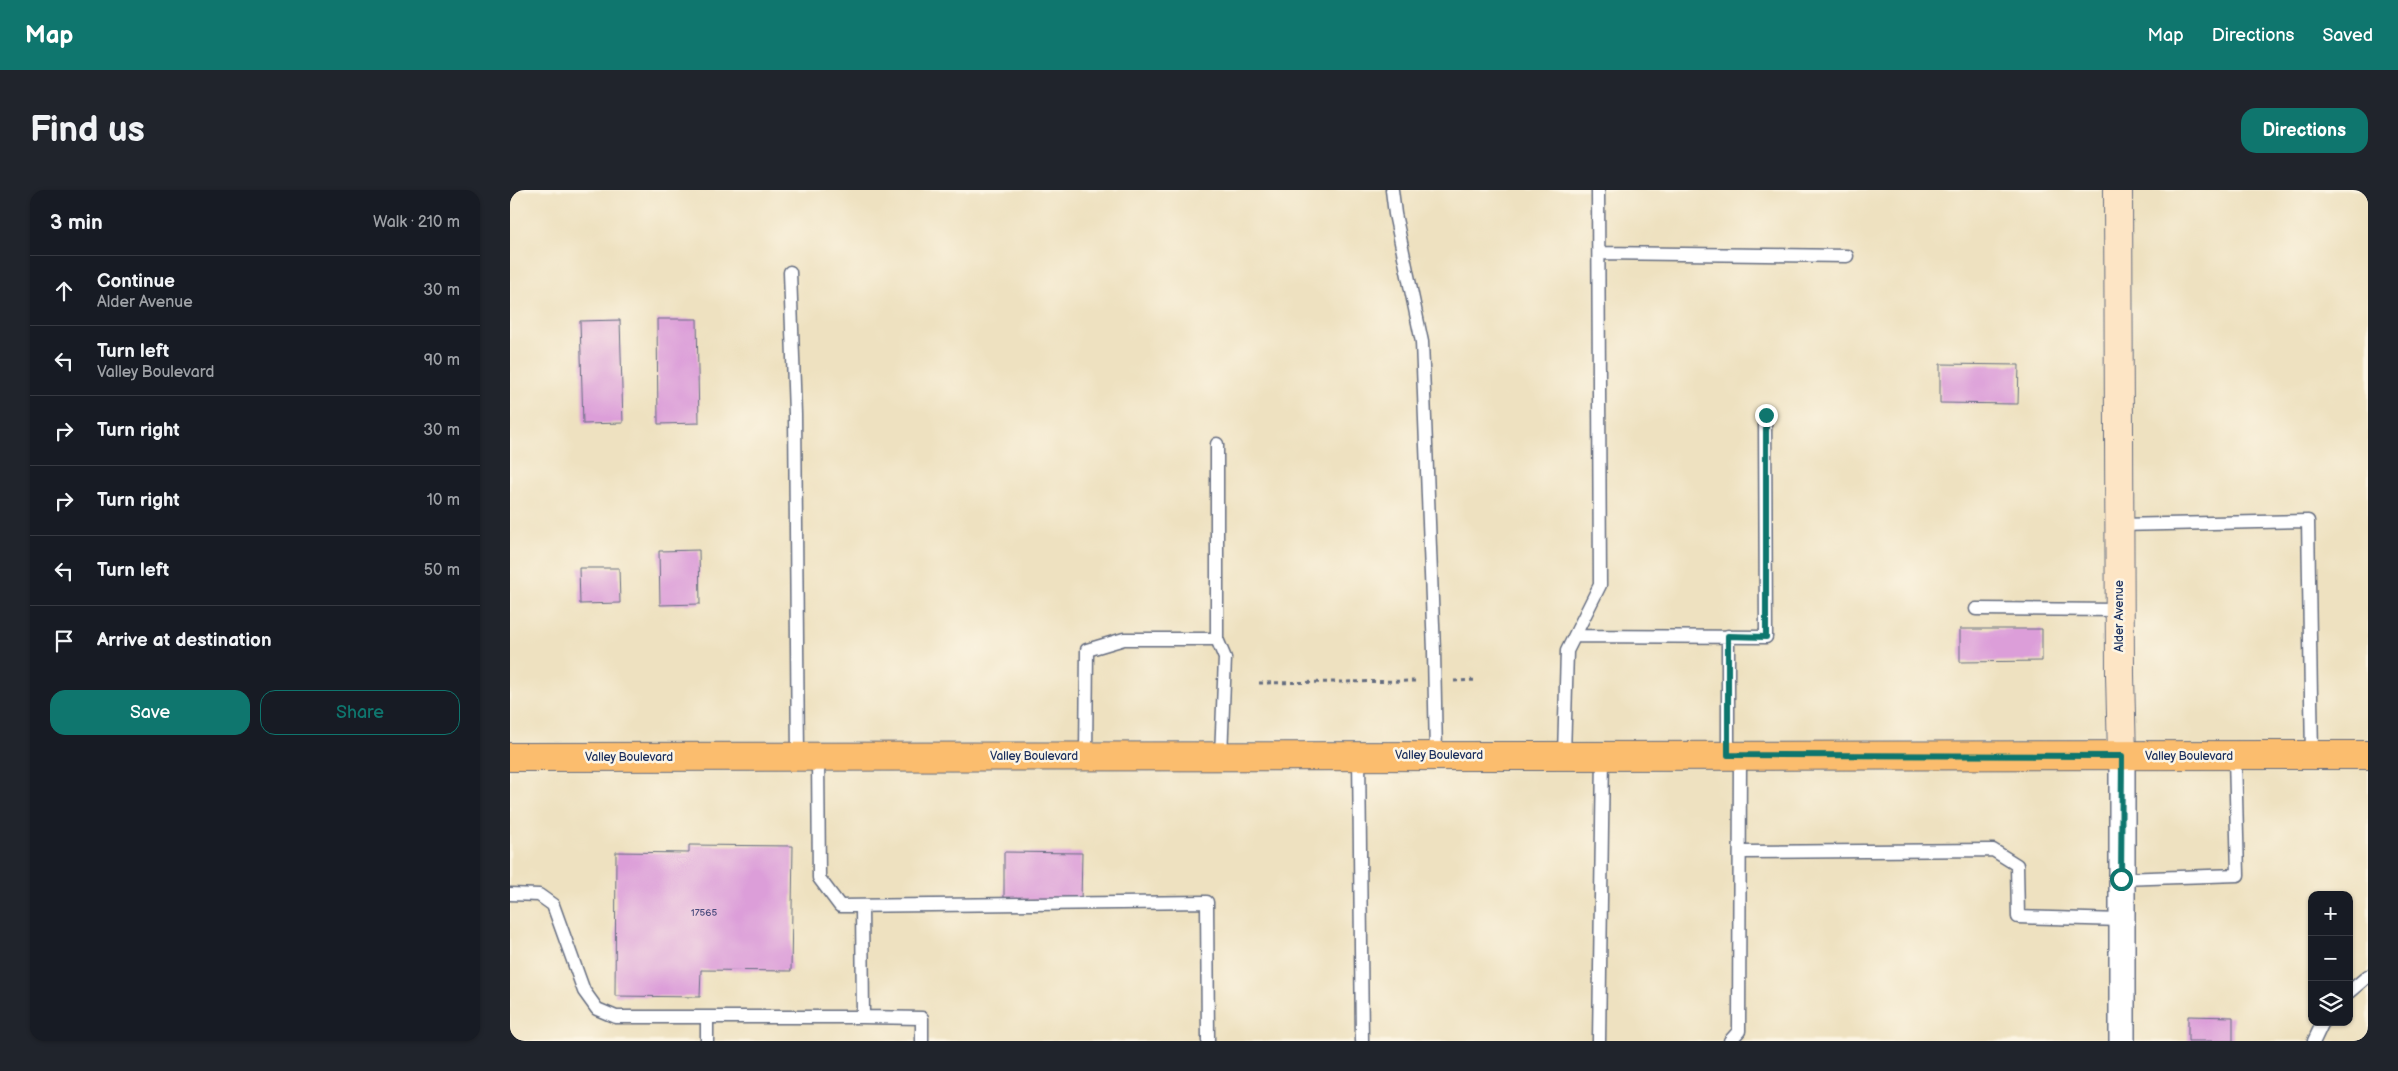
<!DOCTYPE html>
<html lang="en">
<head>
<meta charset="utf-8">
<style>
	body { margin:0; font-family:"Balsamiq Sans",sans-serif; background:#20242c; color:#f1f3f6 }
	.controls { position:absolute; right:15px; bottom:15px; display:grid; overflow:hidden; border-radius:10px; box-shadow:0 1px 4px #0004 }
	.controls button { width:45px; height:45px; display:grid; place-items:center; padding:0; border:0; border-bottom:1px solid #363941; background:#171b24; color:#f1f3f6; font:25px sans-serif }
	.stop { position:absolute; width:15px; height:15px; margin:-11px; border:4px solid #0f766e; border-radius:50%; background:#fff }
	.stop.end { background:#0f766e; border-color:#fff; box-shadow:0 1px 5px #0008 }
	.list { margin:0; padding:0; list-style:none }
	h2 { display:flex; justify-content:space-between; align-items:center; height:65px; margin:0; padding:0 20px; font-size:21px }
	h2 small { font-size:16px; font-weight:400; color:#9ea1a6 }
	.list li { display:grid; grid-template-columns:32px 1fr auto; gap:15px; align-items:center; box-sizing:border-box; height:70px; padding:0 20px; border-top:1px solid #363941 }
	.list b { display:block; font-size:19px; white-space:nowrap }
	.list p { margin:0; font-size:16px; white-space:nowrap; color:#9ea1a6 }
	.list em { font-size:16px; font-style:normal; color:#9ea1a6 }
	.actions { display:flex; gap:10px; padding:15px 20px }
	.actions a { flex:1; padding:11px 0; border:1px solid #0f766e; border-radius:15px; text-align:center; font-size:18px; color:#0f766e }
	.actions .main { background:#0f766e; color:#fff }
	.icon { flex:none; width:28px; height:28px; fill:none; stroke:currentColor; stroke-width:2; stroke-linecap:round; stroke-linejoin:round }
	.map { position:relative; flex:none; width:1858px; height:851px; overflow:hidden; border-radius:15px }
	header { display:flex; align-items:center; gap:30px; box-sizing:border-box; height:70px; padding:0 25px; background:#0f766e; color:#fff }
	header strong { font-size:24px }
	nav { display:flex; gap:28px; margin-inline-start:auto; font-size:18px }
	.intro { display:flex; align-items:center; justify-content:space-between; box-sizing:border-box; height:120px; padding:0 30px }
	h1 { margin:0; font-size:35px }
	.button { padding:12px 22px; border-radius:15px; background:#0f766e; color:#fff; font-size:18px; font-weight:700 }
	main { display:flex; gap:30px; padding:0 30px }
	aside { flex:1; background:#171b24; border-radius:15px; box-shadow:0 1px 4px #0004 }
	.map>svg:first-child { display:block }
	.building { fill:#dc9ed9 }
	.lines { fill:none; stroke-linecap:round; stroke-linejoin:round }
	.service-casing { stroke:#656d80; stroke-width:15 }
	.minor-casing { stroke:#656d80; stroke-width:28 }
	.secondary-casing { stroke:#656d80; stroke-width:30 }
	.primary-casing { stroke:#656d80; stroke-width:30 }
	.path { stroke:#656d80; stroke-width:3; stroke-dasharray:4 4; stroke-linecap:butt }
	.service { stroke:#fff; stroke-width:12 }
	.minor { stroke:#fff; stroke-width:25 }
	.secondary { stroke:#fde5c5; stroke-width:28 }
	.primary { stroke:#fbbd6e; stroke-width:28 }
	.route { stroke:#0f766e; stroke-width:6 }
	.labels { text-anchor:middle; stroke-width:5; stroke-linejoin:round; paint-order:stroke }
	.number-label { font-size:10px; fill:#4b4b7d }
	.street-label { font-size:12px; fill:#1b2f5e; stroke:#fcf5e5 }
</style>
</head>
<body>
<header>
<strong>Map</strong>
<nav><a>Map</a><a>Directions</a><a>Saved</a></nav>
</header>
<div class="intro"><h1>Find us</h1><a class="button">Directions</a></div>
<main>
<aside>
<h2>3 min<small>Walk · 210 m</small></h2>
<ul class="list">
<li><svg class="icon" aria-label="ahead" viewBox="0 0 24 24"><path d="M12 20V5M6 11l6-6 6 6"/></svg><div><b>Continue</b><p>Alder Avenue</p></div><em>30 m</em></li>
<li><svg class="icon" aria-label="left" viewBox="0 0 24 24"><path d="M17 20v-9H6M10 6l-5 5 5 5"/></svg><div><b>Turn left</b><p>Valley Boulevard</p></div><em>90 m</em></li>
<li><svg class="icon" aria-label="right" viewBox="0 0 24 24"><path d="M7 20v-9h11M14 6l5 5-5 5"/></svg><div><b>Turn right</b></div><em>30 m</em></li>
<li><svg class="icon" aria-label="right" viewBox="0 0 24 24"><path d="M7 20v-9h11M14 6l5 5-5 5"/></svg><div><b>Turn right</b></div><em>10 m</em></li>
<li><svg class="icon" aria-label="left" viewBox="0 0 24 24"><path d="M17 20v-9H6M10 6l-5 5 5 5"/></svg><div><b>Turn left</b></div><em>50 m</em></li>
<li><svg class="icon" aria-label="arrive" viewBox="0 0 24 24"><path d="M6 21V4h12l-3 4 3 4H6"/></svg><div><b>Arrive at destination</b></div></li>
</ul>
<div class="actions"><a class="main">Save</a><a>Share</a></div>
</aside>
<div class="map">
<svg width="1858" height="851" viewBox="0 0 1858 851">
	<rect width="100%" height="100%" fill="#fcf5e5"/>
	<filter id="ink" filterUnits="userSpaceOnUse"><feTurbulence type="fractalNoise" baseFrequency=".02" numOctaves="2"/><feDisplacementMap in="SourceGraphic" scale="10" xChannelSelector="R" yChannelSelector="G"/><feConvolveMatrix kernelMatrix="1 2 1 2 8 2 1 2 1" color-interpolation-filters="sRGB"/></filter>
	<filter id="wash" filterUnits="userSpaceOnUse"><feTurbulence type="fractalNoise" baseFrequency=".0096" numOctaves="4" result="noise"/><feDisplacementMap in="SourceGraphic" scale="20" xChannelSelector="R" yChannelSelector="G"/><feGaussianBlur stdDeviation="1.12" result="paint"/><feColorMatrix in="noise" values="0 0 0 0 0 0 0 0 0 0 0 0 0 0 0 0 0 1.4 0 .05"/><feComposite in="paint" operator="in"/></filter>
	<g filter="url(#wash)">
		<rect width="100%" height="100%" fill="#eee1c0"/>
		<g id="blocks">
			<path class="building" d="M 147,129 L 187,129 L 189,233 L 148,234 Z
				M 110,130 L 113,233 L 73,234 L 70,131 Z
				M 1430,174 L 1509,175 L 1508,214 L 1430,213 Z
				M 189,360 L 190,414 L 150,415 L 149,361 Z
				M 69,378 L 109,378 L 110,413 L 70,414 Z
				M 1450,439 L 1532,439 L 1532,471 L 1450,472 Z
				M 179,655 L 283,656 L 281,781 L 191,780 L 190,807 L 105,806 L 106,662 L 179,663 Z
				M 494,662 L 572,663 L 571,711 L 494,710 Z
				M 1678,826 L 1723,827 L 1723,851 L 1678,851 Z"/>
		</g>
	</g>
	<g filter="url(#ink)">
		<use href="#blocks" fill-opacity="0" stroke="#656d80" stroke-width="1"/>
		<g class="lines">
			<g class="service-casing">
				<path id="service" d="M 882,0 L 885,24 L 912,152 L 924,461 L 926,565
					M 1089,63 L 1337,66
					M 280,82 L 285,224 L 288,567
					M 707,254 L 707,449
					M 1609,335 L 1798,331 L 1802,566
					M 1466,419 L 1610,420
					M 1065,446 L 1256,447 L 1255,225
					M 849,565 L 852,851
					M 1054,565 L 1057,461 L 1090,395 L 1088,0
					M 1218,565 L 1218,446
					M 576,566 L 577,460 L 614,449 L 707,449 L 715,468 L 711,566
					M 308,567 L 309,688 L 330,716 L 697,712 L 698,851
					M 1230,662 L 1483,660 L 1507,675 L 1508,727 L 1611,730
					M 1611,689 L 1728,685 L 1725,566
					M 0,704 L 29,705 L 43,715 L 74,801 L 87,819 L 106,827 L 353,827 L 352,716
					M 1839,802 L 1858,786
					M 197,827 L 197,851
					M 353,827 L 412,828 L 412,851
					M 1089,851 L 1093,565
					M 1220,851 L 1229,841 L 1230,565
					M 1804,851 L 1813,832"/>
			</g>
			<g class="minor-casing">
				<path id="minor" d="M 1612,566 L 1612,851"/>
			</g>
			<g class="secondary-casing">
				<path id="secondary" d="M 1608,0 L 1610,485 L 1612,566"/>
			</g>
			<g class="primary-casing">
				<path id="primary" d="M 0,567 L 1858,565"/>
			</g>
			<path class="path" d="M 944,491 L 967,490
				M 749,493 L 906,491"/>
			<use href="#service" class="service"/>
			<use href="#minor" class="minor"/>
			<use href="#secondary" class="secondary"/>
			<use href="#primary" class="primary"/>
		</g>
	</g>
	<g class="lines" filter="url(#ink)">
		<path class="route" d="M 1256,225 L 1256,447 L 1218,446 L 1218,565 L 1612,566 L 1611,689"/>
	</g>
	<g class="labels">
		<g class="number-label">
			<text x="194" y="726">17565</text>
		</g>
		<g class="street-label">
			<text transform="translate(1609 426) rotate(-90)" y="4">Alder Avenue</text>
			<text x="929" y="569">Valley Boulevard</text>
			<text x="524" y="570">Valley Boulevard</text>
			<text x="1679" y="570">Valley Boulevard</text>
			<text x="119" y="571">Valley Boulevard</text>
		</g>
	</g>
</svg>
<div class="controls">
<button>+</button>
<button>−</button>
<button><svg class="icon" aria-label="layers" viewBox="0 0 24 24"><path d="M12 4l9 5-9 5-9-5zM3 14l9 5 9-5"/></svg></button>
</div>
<div class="stop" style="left:1611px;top:689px"></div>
<div class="stop end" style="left:1256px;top:225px"></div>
</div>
</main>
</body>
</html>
